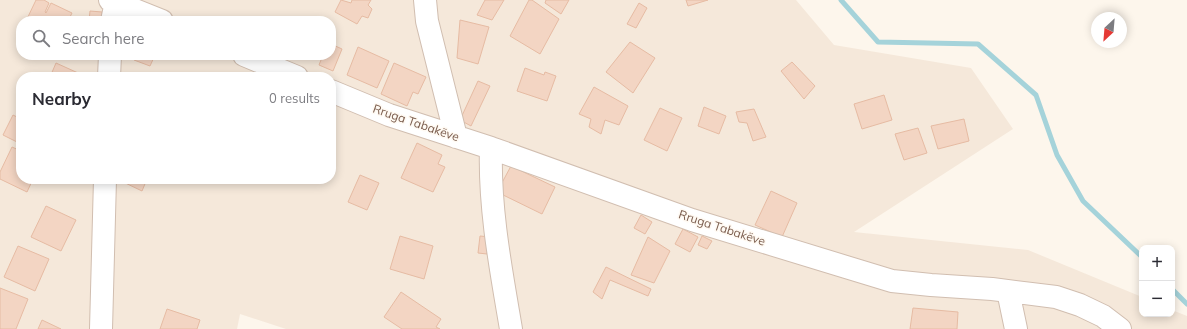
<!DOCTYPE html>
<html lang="en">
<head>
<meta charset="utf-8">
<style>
	body { margin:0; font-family:Mulish,sans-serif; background:#f2f2f3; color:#2b2b33 }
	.controls { position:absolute; right:12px; bottom:12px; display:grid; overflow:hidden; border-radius:8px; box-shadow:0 2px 10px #0003 }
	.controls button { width:36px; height:36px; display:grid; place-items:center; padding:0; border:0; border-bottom:1px solid #e1e1e2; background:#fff; color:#2b2b33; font:20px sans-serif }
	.compass { position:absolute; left:1091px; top:12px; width:36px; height:36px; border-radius:50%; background:#fff; box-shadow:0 2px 10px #0003; rotate:206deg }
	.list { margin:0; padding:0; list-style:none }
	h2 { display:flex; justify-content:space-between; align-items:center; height:52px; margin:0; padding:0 16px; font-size:17px }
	h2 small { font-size:13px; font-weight:400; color:#7c7c81 }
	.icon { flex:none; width:22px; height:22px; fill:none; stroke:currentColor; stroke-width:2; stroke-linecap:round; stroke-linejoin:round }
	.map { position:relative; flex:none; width:1187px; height:329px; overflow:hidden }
	.search { position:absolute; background:#fff; box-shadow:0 2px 10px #0003; left:16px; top:16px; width:320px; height:44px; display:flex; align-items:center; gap:10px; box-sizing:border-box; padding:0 14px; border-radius:16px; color:#7c7c81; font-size:15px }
	.panel { position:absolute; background:#fff; box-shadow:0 2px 10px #0003; left:16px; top:72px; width:320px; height:112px; border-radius:16px }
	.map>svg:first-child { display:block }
	.residential { fill:#f5e8da; fill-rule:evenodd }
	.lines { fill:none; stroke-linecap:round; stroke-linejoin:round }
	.stream { stroke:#a5d3da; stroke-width:5 }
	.building { fill:#f3d5c3; stroke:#e6bba3 }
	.minor-casing { stroke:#d1beb0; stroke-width:24 }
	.minor { stroke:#fff; stroke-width:22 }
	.labels { text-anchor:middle; stroke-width:3; stroke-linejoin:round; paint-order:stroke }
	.street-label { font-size:12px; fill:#7a5c4d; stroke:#fffaf3 }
</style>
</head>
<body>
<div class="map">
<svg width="1187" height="329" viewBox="0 0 1187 329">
	<rect width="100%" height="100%" fill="#fdf6ec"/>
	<path class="residential" d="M 0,0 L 796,0 L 834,45 L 971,68 L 1013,129 L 854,232 L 1028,250 L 1142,297 L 1142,314 L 1172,314 L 1172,310 L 1187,316 L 1187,329 L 286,329 L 240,314 L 237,329 L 0,329 ZM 21,21 L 331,21 L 331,55 L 21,55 ZM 21,77 L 331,77 L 331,179 L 21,179 Z"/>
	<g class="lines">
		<path class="stream" d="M 841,0 L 878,42 L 978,44 L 1036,95 L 1057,155 L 1083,201 L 1142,257
			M 1172,289 L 1187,304"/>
	</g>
	<path class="building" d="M 36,0 L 44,0 L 49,3 L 45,12 L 46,13 L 51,3 L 72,13 L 68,21 L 26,21 Z
		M 341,0 L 351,3 L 352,0 L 371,0 L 368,5 L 372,9 L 368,18 L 362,16 L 357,24 L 335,12 Z
		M 485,0 L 504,0 L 492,20 L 477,15 Z
		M 529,0 L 532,0 L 559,19 L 540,54 L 510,36 Z
		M 546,0 L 569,0 L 561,14 L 545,3 Z
		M 686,0 L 708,0 L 688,6 Z
		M 639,3 L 647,8 L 636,28 L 627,24 Z
		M 90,11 L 102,12 L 102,21 L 89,21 Z
		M 460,20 L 489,27 L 478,64 L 457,58 Z
		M 630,42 L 655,58 L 633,93 L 606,72 Z
		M 331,44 L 342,49 L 333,71 L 319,65 L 323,55 L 331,55 Z
		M 358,47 L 389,61 L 377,88 L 347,75 Z
		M 129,55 L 155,55 L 150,66 L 134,60 L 135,57 Z
		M 792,62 L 815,86 L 804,99 L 781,71 Z
		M 56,63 L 87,77 L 50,77 Z
		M 394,63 L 426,77 L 418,94 L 413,92 L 407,106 L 381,94 Z
		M 525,68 L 544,75 L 545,72 L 556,76 L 547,101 L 517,91 Z
		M 478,81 L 490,86 L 471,126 L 460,120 Z
		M 594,87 L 628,106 L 619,125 L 605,120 L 601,134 L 589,127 L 591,119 L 579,114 Z
		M 884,95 L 892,120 L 862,129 L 854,104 Z
		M 704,107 L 726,116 L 719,134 L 698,126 Z
		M 660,108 L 682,118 L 667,151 L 644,140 Z
		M 754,109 L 766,137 L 753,141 L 747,123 L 739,122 L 736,112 Z
		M 13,115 L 21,119 L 21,144 L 3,135 Z
		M 964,119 L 969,141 L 938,149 L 931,126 Z
		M 918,128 L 927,153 L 904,160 L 895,134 Z
		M 417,143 L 442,155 L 438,164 L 445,167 L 433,192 L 401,178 Z
		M 12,147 L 21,151 L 21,179 L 33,179 L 27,192 L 0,179 L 0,172 Z
		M 511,166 L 555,187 L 542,214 L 497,192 Z
		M 360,175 L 379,183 L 367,210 L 348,202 Z
		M 117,179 L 147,179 L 142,191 Z
		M 771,191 L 797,203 L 782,237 L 755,225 Z
		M 46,206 L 76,220 L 61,251 L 31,237 Z
		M 641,215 L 652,222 L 645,234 L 634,228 Z
		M 683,229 L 698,237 L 690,252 L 675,244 Z
		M 400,236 L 433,246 L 424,279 L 390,269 Z
		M 480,236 L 490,237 L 487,254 L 478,253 Z
		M 702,236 L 712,241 L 707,249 L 698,245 Z
		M 648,237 L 670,251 L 654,283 L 631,275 Z
		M 18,246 L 49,259 L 35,291 L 4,277 Z
		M 606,267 L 651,289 L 648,296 L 610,280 L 602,299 L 593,292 Z
		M 0,288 L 28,299 L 16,329 L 0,329 Z
		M 401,292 L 441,319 L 436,327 L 440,329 L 402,329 L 384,317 Z
		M 913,308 L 958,312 L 957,329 L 910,329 Z
		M 167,309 L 200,320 L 197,329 L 160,329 Z
		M 42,320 L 61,329 L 38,329 Z"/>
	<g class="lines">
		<g class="minor-casing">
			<path id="minor" d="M 110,0 L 162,21
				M 425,0 L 427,21 L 456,137
				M 112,21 L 116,2
				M 244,55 L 297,77
				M 109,77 L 110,55
				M 331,91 L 389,115 L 491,148 L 692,220 L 846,267 L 892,281 L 931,285 L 992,289 L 1056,297 L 1080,305 L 1103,316 L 1120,329
				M 491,148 C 489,208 501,270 511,329
				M 1008,291 L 1016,329
				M 101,329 L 105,179"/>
		</g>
		<use href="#minor" class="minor"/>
	</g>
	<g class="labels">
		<g class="street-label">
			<text transform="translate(416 123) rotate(19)" y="4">Rruga Tabakëve</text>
			<text transform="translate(722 228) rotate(18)" y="4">Rruga Tabakëve</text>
		</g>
	</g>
</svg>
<div class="controls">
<button>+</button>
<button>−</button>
</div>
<svg class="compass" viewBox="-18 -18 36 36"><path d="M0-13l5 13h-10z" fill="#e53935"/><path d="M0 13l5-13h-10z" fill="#7c7c81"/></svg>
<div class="search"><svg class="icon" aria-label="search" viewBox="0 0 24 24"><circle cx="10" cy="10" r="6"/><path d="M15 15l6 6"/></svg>Search here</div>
<section class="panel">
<h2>Nearby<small>0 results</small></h2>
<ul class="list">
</ul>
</section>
</div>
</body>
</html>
